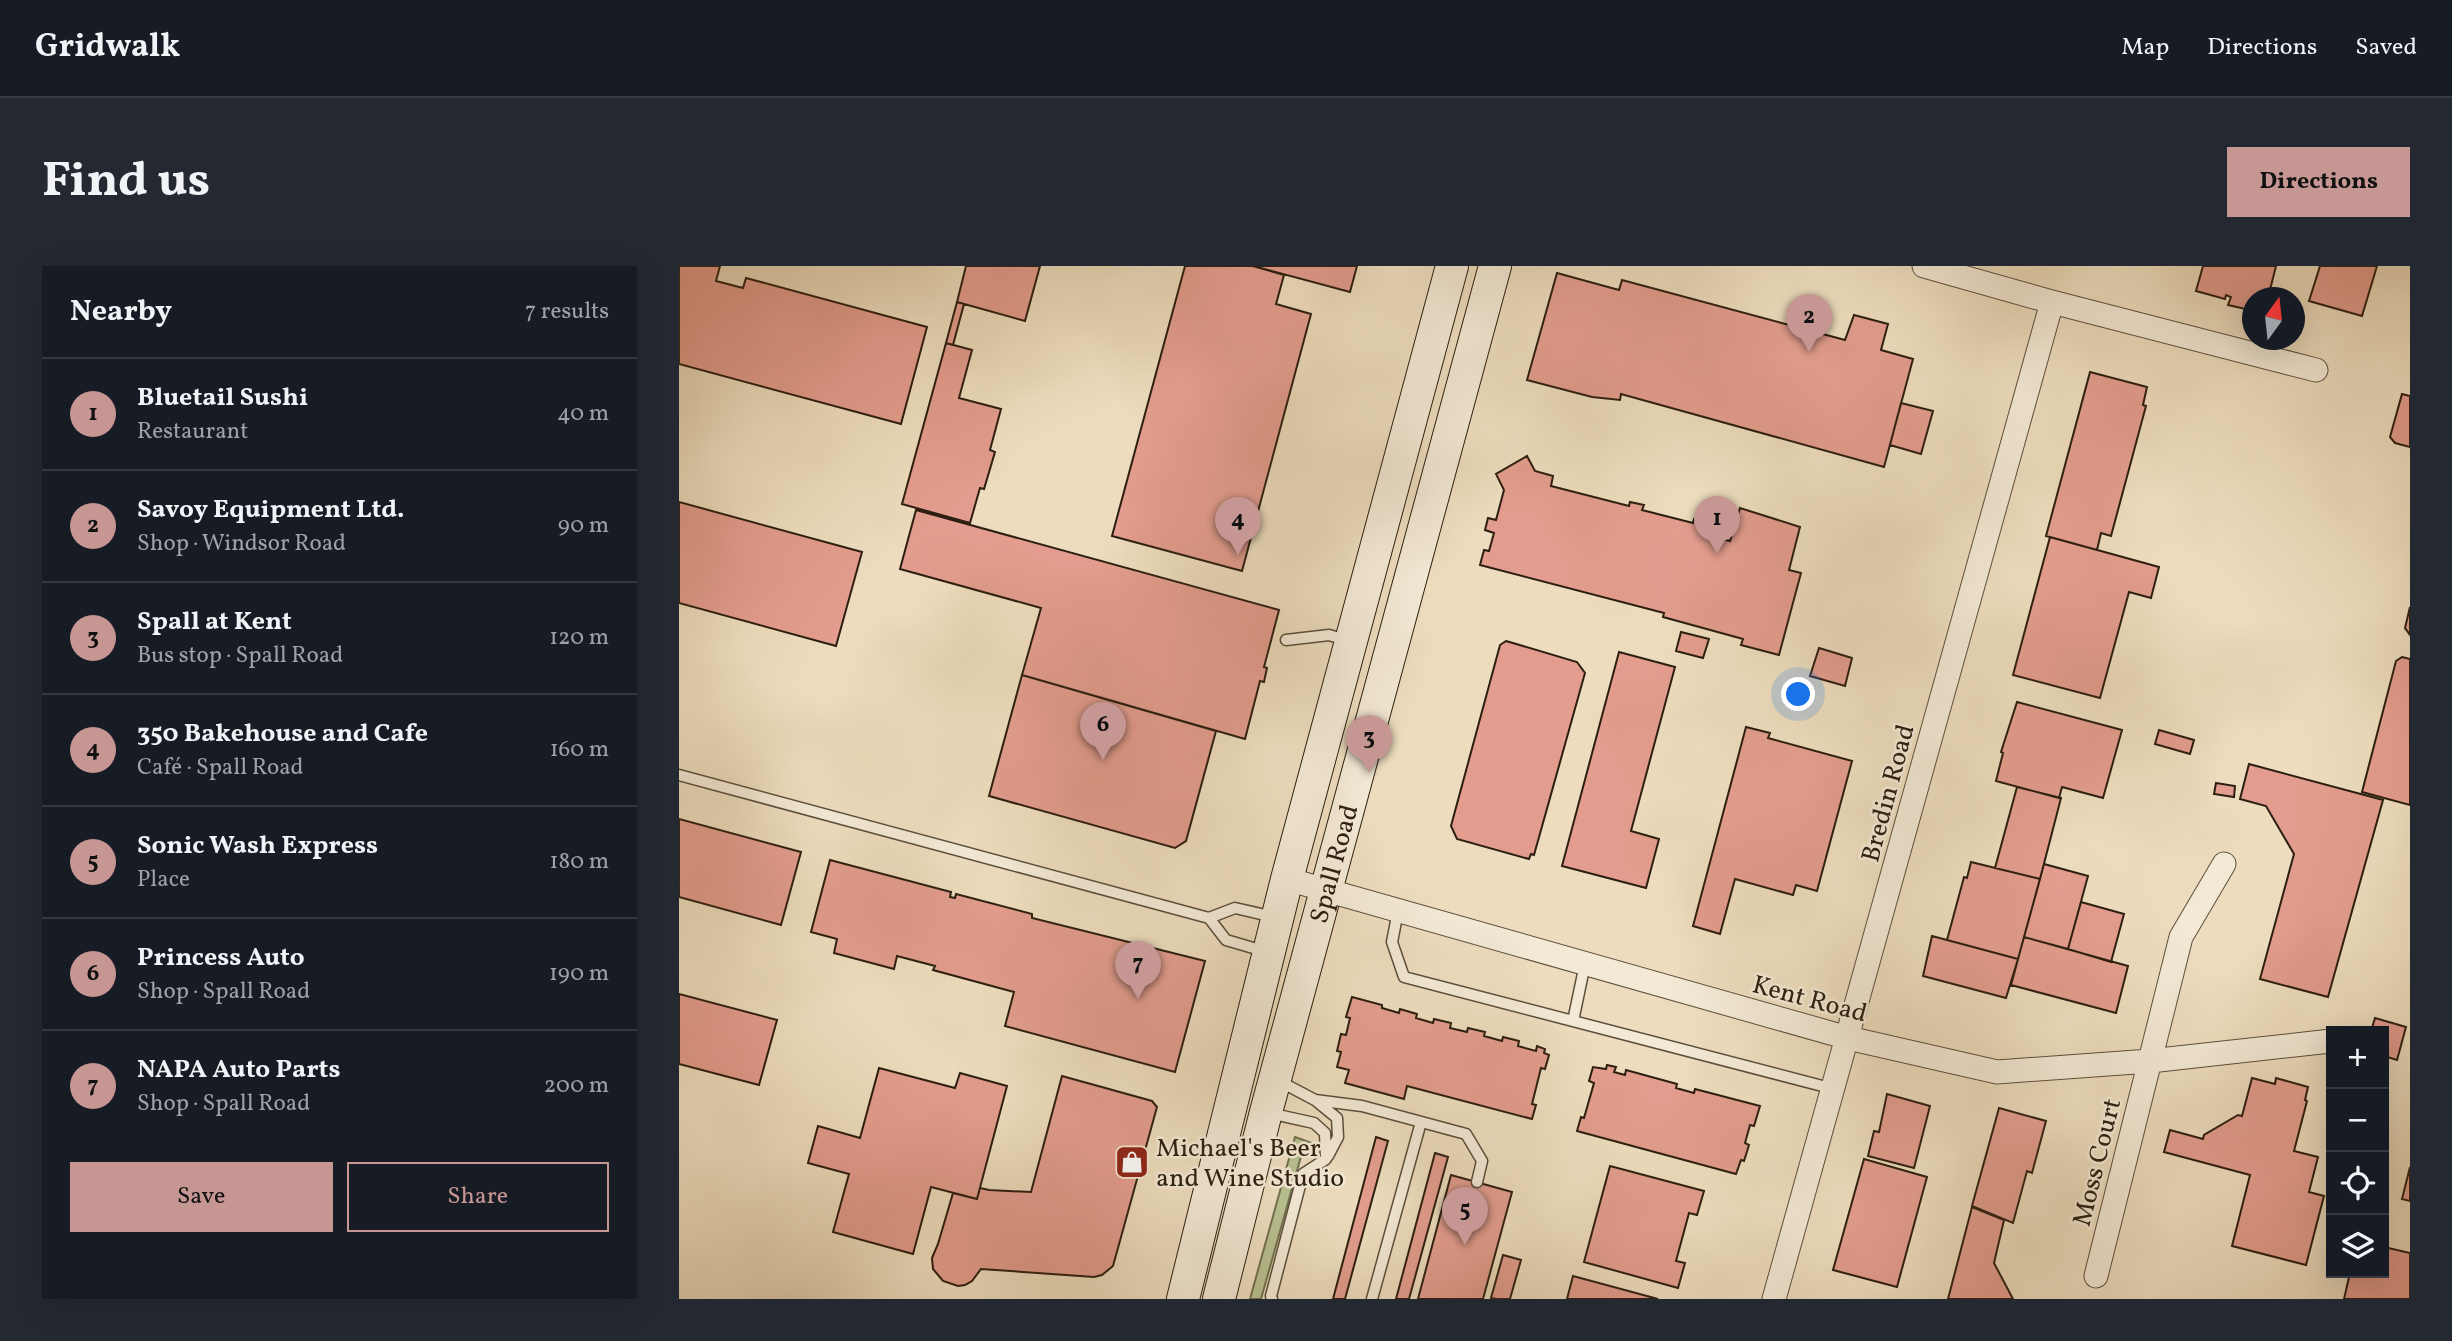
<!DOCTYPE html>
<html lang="en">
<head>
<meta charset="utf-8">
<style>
	body { margin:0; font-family:Vollkorn,serif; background:#242831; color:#f1f3f6 }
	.controls { position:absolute; right:21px; bottom:21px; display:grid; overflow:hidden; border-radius:0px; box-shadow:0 7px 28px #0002 }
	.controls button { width:63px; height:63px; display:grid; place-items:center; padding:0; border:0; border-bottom:2px solid #363941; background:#171b24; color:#f1f3f6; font:35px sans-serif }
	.compass { position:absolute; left:1563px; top:21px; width:63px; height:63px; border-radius:50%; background:#171b24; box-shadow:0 7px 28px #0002; rotate:15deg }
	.you { position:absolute; left:1120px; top:429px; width:24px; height:24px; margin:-18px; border:5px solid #fff; border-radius:50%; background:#1a73e8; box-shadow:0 0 0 10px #1a73e833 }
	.badge { display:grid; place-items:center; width:46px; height:46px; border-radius:50%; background:#c59692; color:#111; font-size:23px; font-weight:700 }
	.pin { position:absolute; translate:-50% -58px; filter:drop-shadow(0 2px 4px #0008) }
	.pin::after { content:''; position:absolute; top:37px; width:24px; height:21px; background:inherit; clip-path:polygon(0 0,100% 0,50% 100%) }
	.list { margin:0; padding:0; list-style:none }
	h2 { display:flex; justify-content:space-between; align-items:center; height:91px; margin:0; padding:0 28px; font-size:30px }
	h2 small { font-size:23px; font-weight:400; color:#9ea1a6 }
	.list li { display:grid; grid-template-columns:46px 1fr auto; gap:21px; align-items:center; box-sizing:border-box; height:112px; padding:0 28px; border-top:2px solid #363941 }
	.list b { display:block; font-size:26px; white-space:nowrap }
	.list p { margin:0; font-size:23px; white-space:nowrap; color:#9ea1a6 }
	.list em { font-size:23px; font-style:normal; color:#9ea1a6 }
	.actions { display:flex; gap:14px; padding:21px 28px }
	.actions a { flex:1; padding:16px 0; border:2px solid #c59692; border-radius:0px; text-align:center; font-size:24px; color:#c59692 }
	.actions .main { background:#c59692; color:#111 }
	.icon { flex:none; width:38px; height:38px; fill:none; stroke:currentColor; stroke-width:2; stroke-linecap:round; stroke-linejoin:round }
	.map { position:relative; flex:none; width:1731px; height:1033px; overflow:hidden; border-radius:0px }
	header { display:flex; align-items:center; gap:42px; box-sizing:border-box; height:98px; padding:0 35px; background:#171b24; border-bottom:2px solid #363941 }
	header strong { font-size:33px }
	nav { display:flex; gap:38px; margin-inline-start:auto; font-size:24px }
	.intro { display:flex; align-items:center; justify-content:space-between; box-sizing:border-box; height:168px; padding:0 42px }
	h1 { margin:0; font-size:49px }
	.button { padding:18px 32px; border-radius:0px; background:#c59692; color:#111; font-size:24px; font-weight:700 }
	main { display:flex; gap:42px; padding:0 42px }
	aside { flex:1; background:#171b24; border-radius:0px; box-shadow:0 7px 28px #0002 }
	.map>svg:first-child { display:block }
	.green { fill:#b8c191; stroke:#727050; stroke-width:2 }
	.building { fill:#e39d8e; stroke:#2c1e10; stroke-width:2 }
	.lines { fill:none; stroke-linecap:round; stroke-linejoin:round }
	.service-casing { stroke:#5c4e3c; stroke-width:13 }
	.minor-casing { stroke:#5c4e3c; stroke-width:25 }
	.secondary-casing { stroke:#2c1e10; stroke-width:34 }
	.service { stroke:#f3e9d5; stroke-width:10 }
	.minor { stroke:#f3e9d5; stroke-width:23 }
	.secondary { stroke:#f3e9d5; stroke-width:32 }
	.labels { text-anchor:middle; stroke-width:5; stroke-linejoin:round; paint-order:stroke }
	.street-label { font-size:26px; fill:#2c1e10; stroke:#f3e9d5 }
	.poi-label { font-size:26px; fill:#2c1e10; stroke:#f3e9d5; text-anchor:start }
</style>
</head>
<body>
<header>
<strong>Gridwalk</strong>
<nav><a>Map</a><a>Directions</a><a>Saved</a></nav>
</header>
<div class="intro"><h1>Find us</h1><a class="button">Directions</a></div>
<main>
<aside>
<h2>Nearby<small>7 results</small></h2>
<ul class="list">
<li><span class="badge">1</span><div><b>Bluetail Sushi</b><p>Restaurant</p></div><em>40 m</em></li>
<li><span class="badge">2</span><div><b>Savoy Equipment Ltd.</b><p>Shop · Windsor Road</p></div><em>90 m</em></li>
<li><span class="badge">3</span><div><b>Spall at Kent</b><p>Bus stop · Spall Road</p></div><em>120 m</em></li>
<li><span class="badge">4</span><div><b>350 Bakehouse and Cafe</b><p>Café · Spall Road</p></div><em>160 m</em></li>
<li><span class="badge">5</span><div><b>Sonic Wash Express</b><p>Place</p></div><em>180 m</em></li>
<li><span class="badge">6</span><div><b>Princess Auto</b><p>Shop · Spall Road</p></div><em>190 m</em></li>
<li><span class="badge">7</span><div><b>NAPA Auto Parts</b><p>Shop · Spall Road</p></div><em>200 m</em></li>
</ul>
<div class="actions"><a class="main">Save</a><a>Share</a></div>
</aside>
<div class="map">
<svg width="1731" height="1033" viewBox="0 0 1731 1033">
	<rect width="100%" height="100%" fill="#edddbe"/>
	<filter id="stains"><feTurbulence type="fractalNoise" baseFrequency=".00286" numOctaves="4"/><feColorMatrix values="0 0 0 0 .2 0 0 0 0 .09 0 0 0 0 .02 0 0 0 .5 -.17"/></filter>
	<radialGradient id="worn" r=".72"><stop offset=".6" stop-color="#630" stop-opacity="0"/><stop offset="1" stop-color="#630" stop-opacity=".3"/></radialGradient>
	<path class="green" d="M 616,871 L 633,877 L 630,886 L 623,887 L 582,1033 L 571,1033 Z"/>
	<path class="building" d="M 0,0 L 41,0 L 37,15 L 64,22 L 67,12 L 248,61 L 222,158 L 0,98 Z
		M 287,0 L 361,0 L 346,55 L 278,36 Z
		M 506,0 L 574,0 L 605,9 L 597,38 L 632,48 L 563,305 L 433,270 Z
		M 574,0 L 678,0 L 671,26 Z
		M 1524,0 L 1597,0 L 1589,32 L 1574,32 L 1571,44 L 1549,39 L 1552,31 L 1547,29 L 1546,33 L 1517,25 Z
		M 1641,0 L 1698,0 L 1683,50 L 1630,35 Z
		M 878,7 L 940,24 L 943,14 L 1166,74 L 1175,49 L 1209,58 L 1202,84 L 1234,93 L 1205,201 L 942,128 L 941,134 L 913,131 L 848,114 Z
		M 278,36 L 285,38 L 274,79 L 267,77 Z
		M 267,77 L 293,84 L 280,132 L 322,143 L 311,184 L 316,186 L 305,223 L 301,222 L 291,257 L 223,238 Z
		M 1411,106 L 1468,121 L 1464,139 L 1467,140 L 1432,270 L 1422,267 L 1418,284 L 1367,270 Z
		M 1723,128 L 1731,130 L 1731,181 L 1716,177 L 1711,171 Z
		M 1222,137 L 1254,145 L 1242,188 L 1211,179 Z
		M 848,190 L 856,205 L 874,210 L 872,220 L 950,240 L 951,236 L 965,239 L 963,244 L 1014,257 L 1015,253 L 1026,256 L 1025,259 L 1028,260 L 1026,269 L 1051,275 L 1061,242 L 1121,261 L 1110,304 L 1122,307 L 1100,389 L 1062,379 L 1064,373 L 984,351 L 985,347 L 801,299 L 805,284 L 810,285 L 815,267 L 806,264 L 809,252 L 817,254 L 825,224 L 817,208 Z
		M 0,236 L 183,286 L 157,380 L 0,337 Z
		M 237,244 L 600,344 L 585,401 L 588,402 L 585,416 L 581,415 L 566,473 L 343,409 L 362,342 L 221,303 Z
		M 1371,271 L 1480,301 L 1472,332 L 1450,326 L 1421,432 L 1334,409 Z
		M 1731,341 L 1731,369 L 1726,362 Z
		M 1002,366 L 1030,373 L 1024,392 L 997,385 Z
		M 827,375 L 898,396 L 906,407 L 855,589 L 852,588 L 850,593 L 778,573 L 772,560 L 821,379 Z
		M 1140,382 L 1173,392 L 1166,420 L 1131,410 Z
		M 940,386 L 996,401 L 952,565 L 980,573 L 967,622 L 883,600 Z
		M 1723,391 L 1731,393 L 1731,539 L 1683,526 L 1717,395 Z
		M 343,409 L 537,465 L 507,575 L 496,582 L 310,530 Z
		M 1338,436 L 1443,464 L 1424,532 L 1383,521 L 1380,532 L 1317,515 L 1324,487 L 1322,486 Z
		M 1067,461 L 1091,467 L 1089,472 L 1173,495 L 1138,625 L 1117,619 L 1114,629 L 1056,613 L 1041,668 L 1014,660 Z
		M 1480,464 L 1515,474 L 1511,488 L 1476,478 Z
		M 1570,498 L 1704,534 L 1649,731 L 1581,713 L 1615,588 L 1587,540 L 1561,533 Z
		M 1537,517 L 1556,520 L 1555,531 L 1535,528 Z
		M 1338,521 L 1382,532 L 1361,613 L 1316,602 Z
		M 0,553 L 122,586 L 102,659 L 0,631 Z
		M 151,594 L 272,626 L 271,631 L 276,632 L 277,628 L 353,648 L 353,652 L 526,695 L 496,806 L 326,760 L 335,726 L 254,704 L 256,700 L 218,690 L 215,703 L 155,687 L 158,673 L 132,666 Z
		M 1292,596 L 1361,613 L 1339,693 L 1268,674 L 1285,611 L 1288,612 Z
		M 1365,598 L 1409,610 L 1389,683 L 1345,671 Z
		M 1402,636 L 1445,648 L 1432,696 L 1389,683 Z
		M 1253,670 L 1339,693 L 1327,732 L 1244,710 Z
		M 1345,671 L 1449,700 L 1437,747 L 1332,719 Z
		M 0,728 L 98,754 L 80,819 L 0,798 Z
		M 673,731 L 703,739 L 703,742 L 720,747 L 721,743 L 738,748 L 737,752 L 754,757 L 755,753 L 772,757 L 771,762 L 788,766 L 789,762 L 806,766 L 805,770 L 823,775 L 824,771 L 840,775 L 839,780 L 857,785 L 858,780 L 866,783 L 865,787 L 870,789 L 866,803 L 862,802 L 853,838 L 857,839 L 853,853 L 728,820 L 725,833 L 666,817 L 670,804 L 658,801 L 662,786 L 658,785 L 662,768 L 667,769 L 671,752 L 667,751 Z
		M 1696,752 L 1727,761 L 1718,794 L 1705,790 L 1705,765 L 1692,765 Z
		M 928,799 L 937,801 L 935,806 L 946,809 L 947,804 L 998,818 L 997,822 L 1015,827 L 1016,823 L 1081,840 L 1075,860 L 1071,859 L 1066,877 L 1070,879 L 1065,895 L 1062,894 L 1057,908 L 898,865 L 902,851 L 905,852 L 915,817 L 910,815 L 914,801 L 927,803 Z
		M 200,802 L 276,822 L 281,807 L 328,820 L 298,933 L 252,921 L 234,988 L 154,966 L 170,908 L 129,897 L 139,860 L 181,872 Z
		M 383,810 L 473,835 L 478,841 L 434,1000 L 423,1009 L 415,1011 L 302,1003 L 293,1015 L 286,1019 L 279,1020 L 264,1015 L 254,1003 L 253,992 L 259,978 L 274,927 L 298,933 L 301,922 L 310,924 L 352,926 Z
		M 1573,812 L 1596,818 L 1597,812 L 1629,821 L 1626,834 L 1628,835 L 1615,885 L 1639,891 L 1630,926 L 1645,930 L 1627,999 L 1553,980 L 1571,909 L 1485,886 L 1491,864 L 1524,873 L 1525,869 L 1559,849 L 1563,850 Z
		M 1208,828 L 1251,840 L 1235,902 L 1189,890 L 1195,865 L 1200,866 Z
		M 1320,842 L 1367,855 L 1353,907 L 1348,905 L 1334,957 L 1293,940 Z
		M 697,871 L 709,875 L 666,1033 L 654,1033 Z
		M 756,887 L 769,891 L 730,1033 L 717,1033 Z
		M 1185,893 L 1248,911 L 1218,1021 L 1154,1004 Z
		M 931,900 L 1025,925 L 1018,949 L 1010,947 L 997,995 L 1006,997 L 999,1022 L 905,996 Z
		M 1731,901 L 1731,935 L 1723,933 Z
		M 772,909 L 833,926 L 804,1033 L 739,1033 Z
		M 1293,941 L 1325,954 L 1315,997 L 1334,1033 L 1269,1033 Z
		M 1705,981 L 1731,987 L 1731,1033 L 1665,1033 L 1671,1007 L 1705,1007 Z
		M 824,989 L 842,994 L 831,1033 L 818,1033 L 812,1032 Z
		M 894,1010 L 979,1033 L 888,1033 Z"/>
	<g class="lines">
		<g class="service-casing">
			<path id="service" d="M 607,374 L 650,369 L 670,375
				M 0,509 L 530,652 L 556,642 L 595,651
				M 719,645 L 713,676 L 725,711 L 1155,823
				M 530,652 L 547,674 L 588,686
				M 894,755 L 906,698
				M 600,815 L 636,834 L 658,852 L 659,871 L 649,890
				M 636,834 L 683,840 L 787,868 L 803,895 L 798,916
				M 590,847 L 635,857 L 646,867 L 647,893 L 624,908 L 592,1030 L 593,1033
				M 693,1033 L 742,856"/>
		</g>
		<g class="minor-casing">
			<path id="minor" d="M 1245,0 L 1373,36 L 1637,104
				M 608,613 L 1169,772 L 1318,806 L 1471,795 L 1652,775
				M 1417,1010 L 1502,671 L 1545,598
				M 1095,1033 L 1373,36"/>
		</g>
		<g class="secondary-casing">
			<g id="secondary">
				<path d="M 504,1033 L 608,613 L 773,0"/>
				<path id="s1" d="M 540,1033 L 587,846 L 816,0"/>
			</g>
		</g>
		<use href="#service" class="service"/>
		<use href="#minor" class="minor"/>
		<use href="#secondary" class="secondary"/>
	</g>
	<defs>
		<g id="shop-square" transform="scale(1.75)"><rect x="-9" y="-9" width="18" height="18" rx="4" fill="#8f2418" stroke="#f3e9d5"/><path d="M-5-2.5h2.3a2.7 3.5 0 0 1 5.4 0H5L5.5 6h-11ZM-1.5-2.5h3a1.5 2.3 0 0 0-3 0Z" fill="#fff"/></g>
	</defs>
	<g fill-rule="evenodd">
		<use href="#shop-square" x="453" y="896"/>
	</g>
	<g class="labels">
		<g class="street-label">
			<text transform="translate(1208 527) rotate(-75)" y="9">Bredin Road</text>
			<text dy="9" stroke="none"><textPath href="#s1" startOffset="450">Spall Road</textPath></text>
			<text transform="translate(1131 732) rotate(15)" y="9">Kent Road</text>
			<text transform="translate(1417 896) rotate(-76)" y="9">Moss Court</text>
		</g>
		<g class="poi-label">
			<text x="477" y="890">Michael's Beer<tspan x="477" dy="30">and Wine Studio</tspan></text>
		</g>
	</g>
	<rect width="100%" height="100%" filter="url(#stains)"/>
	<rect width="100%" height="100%" fill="url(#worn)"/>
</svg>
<div class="controls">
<button>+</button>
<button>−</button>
<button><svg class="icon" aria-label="locate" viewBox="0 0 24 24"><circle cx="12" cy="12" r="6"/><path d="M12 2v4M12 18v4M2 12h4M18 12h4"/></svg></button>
<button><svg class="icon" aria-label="layers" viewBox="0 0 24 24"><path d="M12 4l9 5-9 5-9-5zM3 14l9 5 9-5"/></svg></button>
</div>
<svg class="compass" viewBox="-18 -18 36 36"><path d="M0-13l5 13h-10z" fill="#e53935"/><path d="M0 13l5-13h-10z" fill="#9ea1a6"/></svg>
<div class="you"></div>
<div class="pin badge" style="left:1038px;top:288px">1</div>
<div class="pin badge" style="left:1130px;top:86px">2</div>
<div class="pin badge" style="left:690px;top:507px">3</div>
<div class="pin badge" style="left:559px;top:289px">4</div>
<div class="pin badge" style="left:786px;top:979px">5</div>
<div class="pin badge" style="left:424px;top:494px">6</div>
<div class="pin badge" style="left:459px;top:733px">7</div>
</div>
</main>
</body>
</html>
